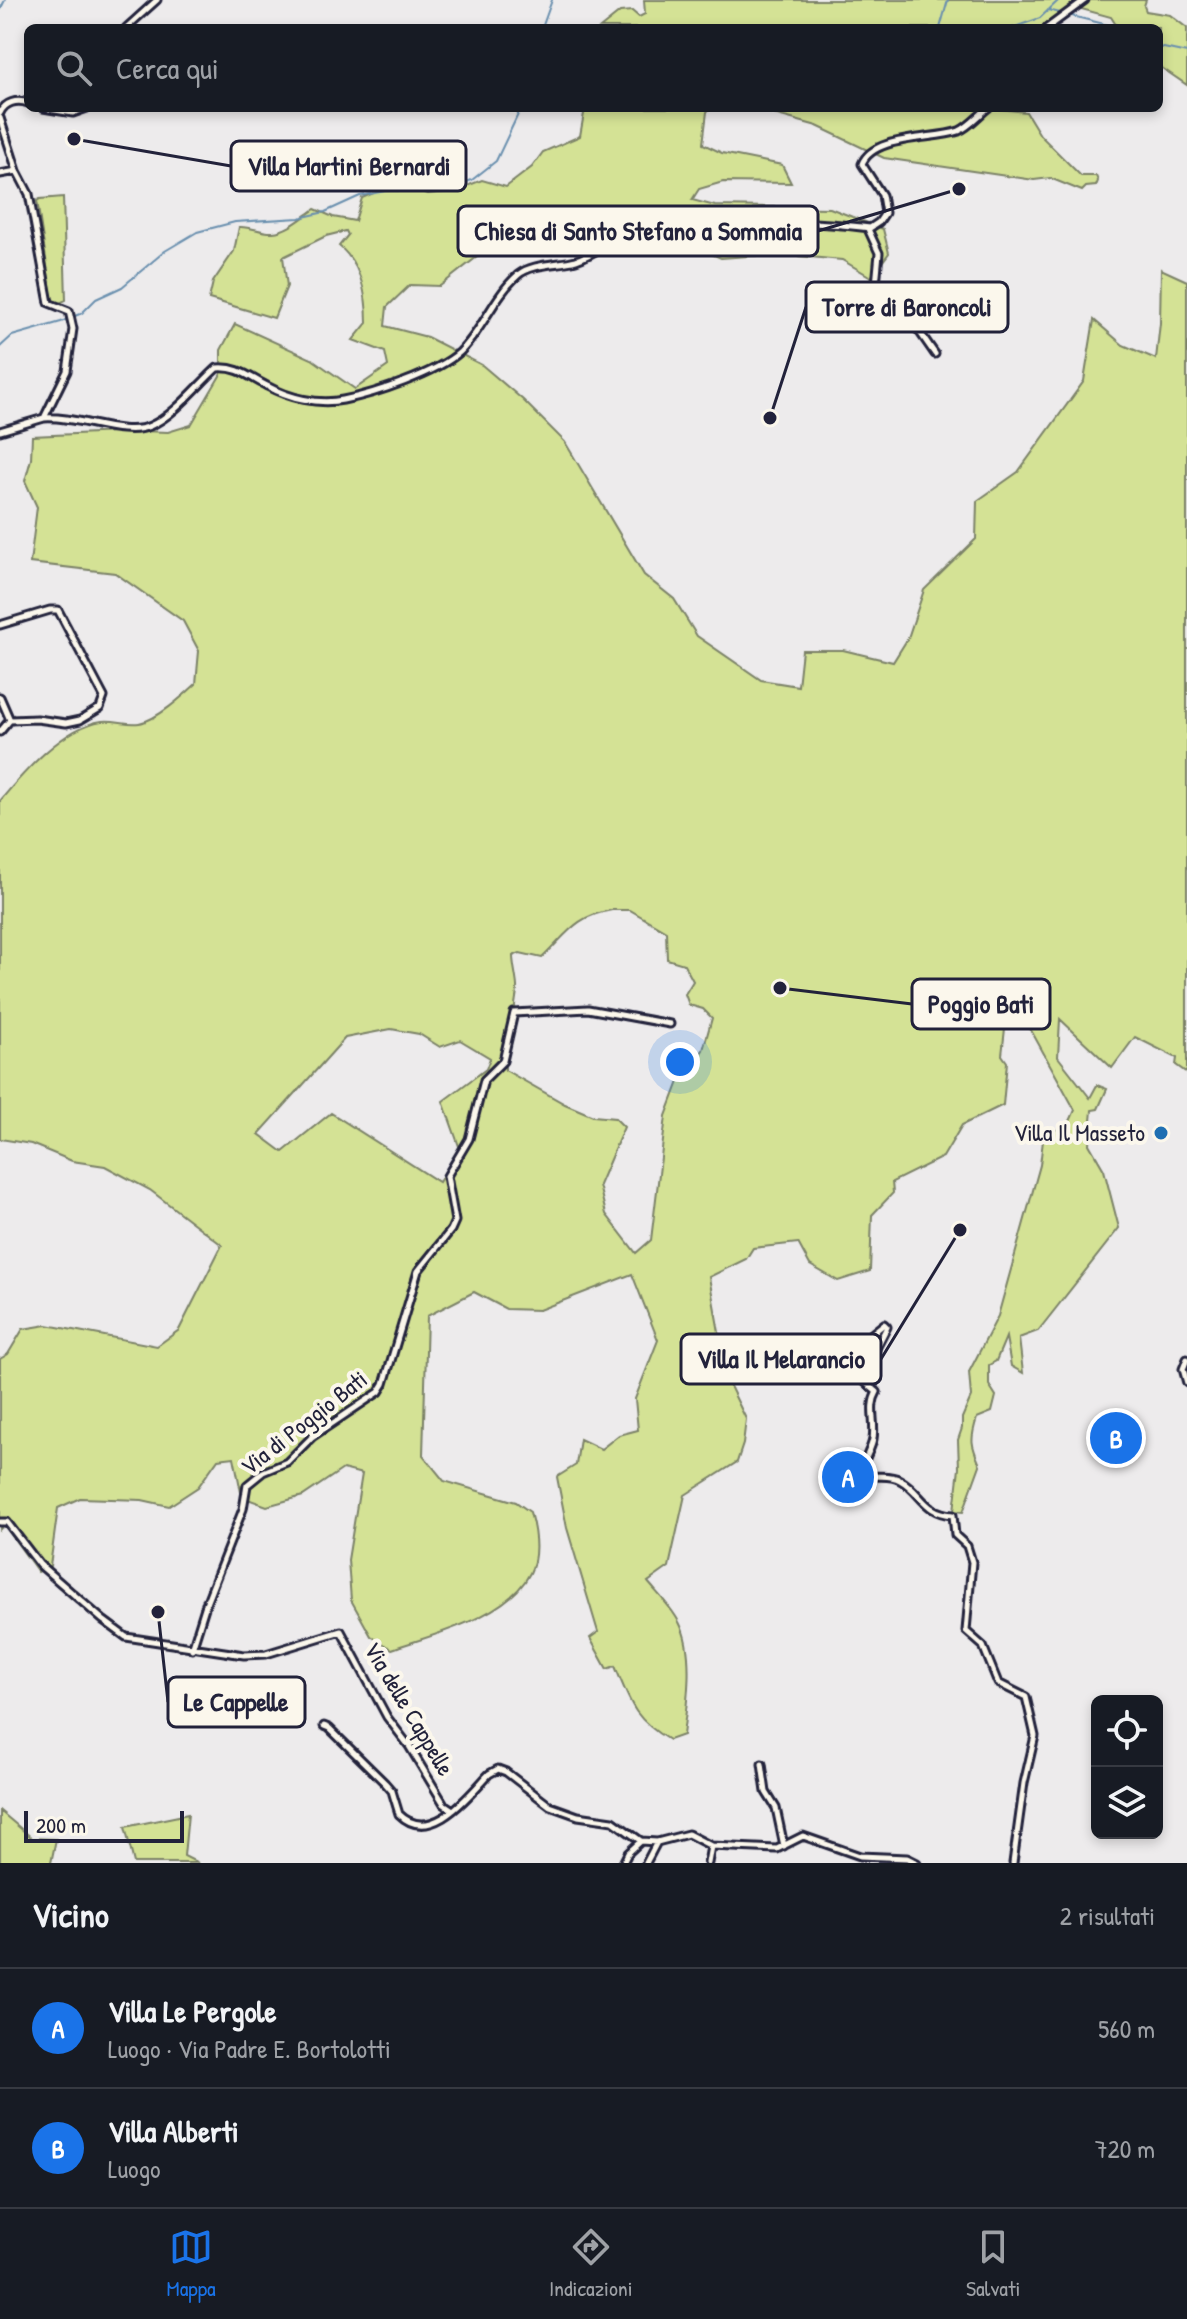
<!DOCTYPE html>
<html lang="it">
<head>
<meta charset="utf-8">
<style>
	body { margin:0; font-family:"Patrick Hand",sans-serif; background:#20242c; color:#f1f3f6 }
	.controls { position:absolute; right:24px; bottom:24px; display:grid; overflow:hidden; border-radius:12px; box-shadow:0 4px 12px #0003 }
	.controls button { width:72px; height:72px; display:grid; place-items:center; padding:0; border:0; border-bottom:2px solid #363941; background:#171b24; color:#f1f3f6; font:40px sans-serif }
	.scale { position:absolute; left:24px; bottom:20px; width:160px; box-sizing:border-box; padding-left:8px; border:4px solid #22223b; border-top:0; font-size:22px; line-height:28px; white-space:nowrap; color:#22223b; -webkit-text-stroke:6px #fbf7ec; paint-order:stroke }
	.you { position:absolute; left:680px; top:1062px; width:28px; height:28px; margin:-20px; border:6px solid #fff; border-radius:50%; background:#1a73e8; box-shadow:0 0 0 12px #1a73e833 }
	.badge { display:grid; place-items:center; width:52px; height:52px; border-radius:50%; background:#1a73e8; color:#fff; font-size:26px; font-weight:700 }
	.pin { position:absolute; translate:-50% -50%; border:4px solid #fff; box-shadow:0 2px 8px #0006 }
	.list { margin:0; padding:0; list-style:none }
	h2 { display:flex; justify-content:space-between; align-items:center; height:104px; margin:0; padding:0 32px; font-size:34px }
	h2 small { font-size:26px; font-weight:400; color:#9ea1a6 }
	.list li { display:grid; grid-template-columns:52px 1fr auto; gap:24px; align-items:center; box-sizing:border-box; height:120px; padding:0 32px; border-top:2px solid #363941 }
	.list b { display:block; font-size:30px; white-space:nowrap }
	.list p { margin:0; font-size:26px; white-space:nowrap; color:#9ea1a6 }
	.list em { font-size:26px; font-style:normal; color:#9ea1a6 }
	.icon { flex:none; width:44px; height:44px; fill:none; stroke:currentColor; stroke-width:2; stroke-linecap:round; stroke-linejoin:round }
	.map { position:relative; flex:none; width:1187px; height:1863px; overflow:hidden }
	.search { position:absolute; background:#171b24; box-shadow:0 4px 12px #0003; left:24px; right:24px; top:24px; height:88px; display:flex; align-items:center; gap:20px; box-sizing:border-box; padding:0 28px; border-radius:12px; color:#9ea1a6; font-size:30px }
	.sheet { height:344px; background:#171b24 }
	nav { display:flex; justify-content:space-around; align-items:center; box-sizing:border-box; height:112px; border-top:2px solid #363941; background:#171b24; font-size:22px; color:#9ea1a6 }
	nav a { display:grid; justify-items:center; gap:4px }
	nav .on { color:#1a73e8 }
	.map>svg:first-child { display:block }
	.green { fill:#d4e295; stroke:#7b8268; stroke-width:2; fill-rule:evenodd }
	.lines { fill:none; stroke-linecap:round; stroke-linejoin:round }
	.stream { stroke:#6b90af; stroke-width:2 }
	.minor-casing { stroke:#22223b; stroke-width:11 }
	.minor { stroke:#fbf7ec; stroke-width:5 }
	.poi-dot { fill:#1f6fb2; stroke:#fbf7ec; stroke-width:3 }
	.labels { text-anchor:middle; stroke-width:8; stroke-linejoin:round; paint-order:stroke }
	.poi-label { font-size:24px; fill:#22223b; stroke:#fbf7ec; text-anchor:end }
	.street-label { font-size:24px; fill:#22223b; stroke:#fbf7ec }
	.leader { fill:none; stroke:#22223b; stroke-width:3 }
	.callout-dot { fill:#22223b; stroke:#fbf7ec; stroke-width:3 }
	.callout { fill:#fbf7ec; stroke:#22223b; stroke-width:3 }
	.callout-label { font-size:26px; text-anchor:middle; font-weight:bold; fill:#22223b }
</style>
</head>
<body>
<div class="map">
<svg width="1187" height="1863" viewBox="0 0 1187 1863">
	<rect width="100%" height="100%" fill="#edebec"/>
	<filter id="ink" filterUnits="userSpaceOnUse"><feTurbulence type="fractalNoise" baseFrequency=".0125" numOctaves="2"/><feDisplacementMap in="SourceGraphic" scale="16" xChannelSelector="R" yChannelSelector="G"/><feConvolveMatrix kernelMatrix="1 2 1 2 8 2 1 2 1" color-interpolation-filters="sRGB"/></filter>
	<g filter="url(#ink)">
		<path class="green" d="M 644,0 L 1146,0 L 1144,6 L 1146,11 L 1170,15 L 1187,28 L 1187,85 L 1159,66 L 1159,28 L 1118,28 L 1111,17 L 1078,8 L 1052,28 L 600,28 L 620,12 L 632,11 L 639,17 L 645,14 Z
			M 585,108 L 710,108 L 707,112 L 703,144 L 722,153 L 782,165 L 791,183 L 723,182 L 699,189 L 692,200 L 715,206 L 830,208 L 883,229 L 889,253 L 871,277 L 842,260 L 777,254 L 721,258 L 654,230 L 618,243 L 588,245 L 564,221 L 537,236 L 477,257 L 440,286 L 410,285 L 387,307 L 385,326 L 427,337 L 482,365 L 523,400 L 565,442 L 644,575 L 674,599 L 697,636 L 761,680 L 798,686 L 802,650 L 843,650 L 893,662 L 908,638 L 924,590 L 976,539 L 977,501 L 1018,472 L 1084,381 L 1094,320 L 1123,345 L 1156,359 L 1160,323 L 1161,269 L 1187,281 L 1187,1073 L 1176,1065 L 1177,1058 L 1135,1037 L 1112,1068 L 1060,1019 L 1058,1057 L 1090,1098 L 1097,1085 L 1107,1089 L 1098,1109 L 1092,1110 L 1089,1144 L 1104,1170 L 1119,1228 L 1038,1331 L 1019,1338 L 1023,1373 L 1011,1366 L 1006,1337 L 996,1361 L 989,1365 L 989,1385 L 996,1396 L 992,1412 L 977,1418 C 970,1440 971,1444 980,1465 L 963,1512 L 954,1511 L 959,1468 L 958,1440 L 962,1428 L 962,1418 L 971,1397 L 969,1372 L 998,1316 L 1040,1165 L 1044,1132 L 1067,1128 L 1075,1110 L 1021,1012 L 1014,1010 L 1005,1029 L 1002,1055 L 1007,1062 L 1003,1105 L 962,1125 L 943,1157 L 892,1182 L 893,1193 L 872,1215 L 870,1271 L 838,1281 L 810,1265 L 798,1243 L 753,1248 L 746,1259 L 709,1277 L 728,1382 L 746,1419 L 743,1444 L 737,1462 L 685,1495 L 669,1567 L 648,1582 C 658,1594 672,1608 679,1622 C 695,1652 687,1703 683,1735 L 669,1740 C 634,1719 630,1703 615,1666 L 607,1669 L 590,1638 L 598,1632 L 567,1528 L 557,1477 L 576,1465 L 580,1439 L 601,1449 L 619,1435 L 638,1430 L 635,1399 L 658,1340 L 632,1274 L 539,1310 L 506,1309 L 474,1292 L 427,1316 L 423,1455 L 444,1481 L 516,1502 L 530,1512 C 535,1530 539,1555 530,1573 C 508,1617 435,1634 392,1649 L 371,1636 L 351,1600 L 348,1560 L 362,1474 L 343,1469 L 303,1496 L 267,1506 L 242,1497 L 234,1457 L 218,1459 L 198,1487 L 169,1506 L 142,1500 L 80,1498 L 58,1508 L 50,1566 L 38,1572 L 4,1525 L 0,1529 L 0,1359 L 8,1354 L 23,1329 L 47,1325 L 157,1346 L 179,1330 L 222,1245 L 150,1190 L 105,1166 L 72,1161 L 31,1144 L 0,1139 L 0,801 C 23,773 63,727 102,721 C 114,719 127,725 139,723 C 157,720 183,696 196,684 L 199,651 L 183,621 L 115,573 L 30,563 L 37,507 L 25,481 L 31,459 L 32,436 L 140,431 L 168,432 L 191,425 L 221,374 L 221,350 L 235,324 L 312,359 L 355,389 L 388,366 L 385,352 L 353,340 L 367,323 C 367,296 361,264 339,246 L 348,235 L 346,231 L 326,236 L 283,257 L 287,286 L 274,318 L 209,299 L 213,282 L 234,251 L 239,227 C 250,226 262,233 273,232 C 288,231 303,217 315,209 L 333,217 L 355,221 L 362,198 L 378,191 L 415,189 L 428,194 L 454,191 L 482,180 L 506,187 L 532,167 L 543,152 L 580,136 ZM 612,910 L 630,910 L 666,931 L 667,959 L 684,964 L 693,981 L 685,994 L 689,1005 L 703,1009 L 712,1018 L 703,1050 L 698,1057 L 688,1058 L 666,1116 L 651,1240 L 636,1253 L 606,1214 L 599,1185 L 624,1127 L 615,1118 L 593,1116 L 565,1104 L 505,1070 L 505,1042 L 517,1017 C 513,1003 516,1004 517,990 C 518,984 513,966 513,956 L 520,953 L 542,958 C 568,933 575,916 612,910 ZM 391,1029 L 419,1034 L 440,1047 L 460,1040 L 490,1058 L 486,1069 L 443,1101 L 460,1149 L 439,1182 L 331,1113 L 283,1152 L 259,1134 L 345,1038 Z
			M 752,108 L 990,108 L 1026,112 L 1040,135 L 1081,176 L 1096,176 L 1098,181 L 1096,186 L 1086,187 L 1082,191 L 1050,178 L 1034,180 L 884,158 L 817,126 Z
			M 63,197 L 66,300 L 58,304 L 52,298 L 37,201 L 40,199 Z
			M 0,1811 L 32,1838 L 56,1839 L 51,1863 L 0,1863 Z
			M 188,1814 L 184,1856 L 198,1863 L 134,1863 L 125,1827 Z"/>
		<g class="lines">
			<path class="stream" d="M 0,10 L 5,0
				M 1048,10 L 1120,28
				M 542,28 L 552,0
				M 752,28 L 771,28
				M 940,28 L 948,0
				M 1012,28 L 1040,18 L 1059,0
				M 1159,47 L 1187,53
				M 0,347 L 12,336 L 61,322 L 82,313 L 96,299 L 122,287 L 165,251 L 197,232 L 235,222 L 299,218 L 325,212 L 360,196 L 390,190 L 422,192 L 452,187 L 472,180 L 496,161 L 521,108"/>
			<g class="minor-casing">
				<path id="minor" d="M 126,28 L 157,0
					M 1047,28 L 1085,0
					M 43,108 L 73,113 L 87,108
					M 0,113 C 5,102 17,99 28,103
					M 0,118 L 17,171 L 29,194 L 49,303 L 69,311 L 73,329 L 67,371 L 44,418 L 0,431
					M 0,174 L 17,171
					M 868,229 L 879,253 L 876,285 L 878,292 L 919,331 L 935,354
					M 44,418 C 76,415 123,438 150,426 C 174,416 198,385 217,368 C 238,366 249,377 267,386 C 289,398 318,405 343,400 C 374,394 437,373 460,352 C 483,330 493,297 518,275 C 532,263 559,265 576,260 C 601,252 621,231 647,227 C 677,223 707,232 737,231 C 756,230 773,224 791,223 C 818,222 844,225 870,228 L 879,222 L 885,213 L 882,195 L 862,164 C 873,135 933,140 959,131 C 969,127 979,115 988,108
					M 0,625 L 50,610 L 58,610 L 104,697 L 100,708 L 80,720 L 66,723 L 37,719 L 10,720 L 0,732
					M 0,697 L 10,720
					M 818,1355 L 864,1340 L 884,1324 L 887,1327
					M 1187,1359 L 1183,1369 L 1187,1383
					M 838,1467 C 848,1469 859,1472 868,1475 C 879,1478 890,1474 900,1480 C 922,1492 923,1513 953,1515 L 955,1535 L 967,1546 L 972,1562 L 966,1631 L 983,1646 L 998,1683 L 1026,1697 L 1035,1736 L 1024,1783 L 1013,1863
					M 863,1471 C 863,1459 871,1451 873,1439 C 876,1422 868,1407 877,1392 L 866,1383 L 864,1372 L 887,1327
					M 0,1522 L 7,1522 L 40,1565 L 103,1620 L 126,1637 L 244,1655 L 266,1654 L 341,1631 L 387,1717 L 409,1746 L 444,1804 L 453,1810
					M 192,1649 L 207,1601 L 243,1509 L 247,1485 L 263,1472 L 287,1462 L 312,1437 L 379,1392 L 384,1384 L 418,1271 L 451,1230 L 455,1221 L 447,1176 L 469,1139 L 484,1080 L 503,1061 L 514,1013 L 588,1009 L 670,1024
					M 324,1726 L 329,1728 L 385,1783 L 392,1791 L 399,1814 C 431,1846 469,1795 489,1774 L 498,1769 L 506,1772 L 550,1806 L 578,1816 L 613,1821 L 641,1841 L 657,1842 L 688,1834 L 711,1846 L 777,1849 L 803,1836 L 860,1856 L 907,1858 L 917,1863
					M 762,1764 L 766,1792 L 776,1808 L 784,1846
					M 623,1863 L 628,1853 L 641,1841
					M 646,1863 L 657,1842
					M 708,1863 L 711,1846"/>
			</g>
			<use href="#minor" class="minor"/>
		</g>
	</g>
	<circle class="poi-dot" cx="1161" cy="1133" r="8"/>
	<g class="labels">
		<g class="poi-label">
			<text x="1145" y="1141">Villa Il Masseto</text>
		</g>
		<g class="street-label">
			<text transform="translate(304 1423) rotate(-38)" y="8">Via di Poggio Bati</text>
			<text transform="translate(409 1709) rotate(59)" y="8">Via delle Cappelle</text>
		</g>
	</g>
	<path class="leader" d="M74 139L231 166M959 189L818 231M770 418L806 307M780 988L912 1004M960 1230L881 1359M158 1612L168 1702"/>
	<g class="callout-dot">
		<circle cx="74" cy="139" r="8"/>
		<circle cx="959" cy="189" r="8"/>
		<circle cx="770" cy="418" r="8"/>
		<circle cx="780" cy="988" r="8"/>
		<circle cx="960" cy="1230" r="8"/>
		<circle cx="158" cy="1612" r="8"/>
	</g>
	<g class="callout">
		<rect x="231" y="141" width="235" height="50" rx="8"/>
		<rect x="458" y="206" width="360" height="50" rx="8"/>
		<rect x="806" y="282" width="202" height="50" rx="8"/>
		<rect x="912" y="979" width="138" height="50" rx="8"/>
		<rect x="681" y="1334" width="200" height="50" rx="8"/>
		<rect x="168" y="1677" width="137" height="50" rx="8"/>
	</g>
	<g class="callout-label">
		<text x="349" y="175">Villa Martini Bernardi</text>
		<text x="638" y="240">Chiesa di Santo Stefano a Sommaia</text>
		<text x="907" y="316">Torre di Baroncoli</text>
		<text x="981" y="1013">Poggio Bati</text>
		<text x="781" y="1368">Villa Il Melarancio</text>
		<text x="236" y="1711">Le Cappelle</text>
	</g>
</svg>
<div class="controls">
<button><svg class="icon" aria-label="locate" viewBox="0 0 24 24"><circle cx="12" cy="12" r="6"/><path d="M12 2v4M12 18v4M2 12h4M18 12h4"/></svg></button>
<button><svg class="icon" aria-label="layers" viewBox="0 0 24 24"><path d="M12 4l9 5-9 5-9-5zM3 14l9 5 9-5"/></svg></button>
</div>
<div class="scale">200 m</div>
<div class="you"></div>
<div class="pin badge" style="left:848px;top:1477px">A</div>
<div class="pin badge" style="left:1116px;top:1438px">B</div>
<div class="search"><svg class="icon" aria-label="search" viewBox="0 0 24 24"><circle cx="10" cy="10" r="6"/><path d="M15 15l6 6"/></svg>Cerca qui</div>
</div>
<section class="sheet">
<h2>Vicino<small>2 risultati</small></h2>
<ul class="list">
<li><span class="badge">A</span><div><b>Villa Le Pergole</b><p>Luogo · Via Padre E. Bortolotti</p></div><em>560 m</em></li>
<li><span class="badge">B</span><div><b>Villa Alberti</b><p>Luogo</p></div><em>720 m</em></li>
</ul>
</section>
<nav>
<a class="on"><svg class="icon" aria-label="map" viewBox="0 0 24 24"><path d="M3 6l6-2 6 2 6-2v14l-6 2-6-2-6 2zM9 4v14M15 6v14"/></svg>Mappa</a>
<a><svg class="icon" aria-label="directions" viewBox="0 0 24 24"><path d="M12 3l9 9-9 9-9-9zM9 14v-3h6M13 9l2 2-2 2"/></svg>Indicazioni</a>
<a><svg class="icon" aria-label="saved" viewBox="0 0 24 24"><path d="M7 4h10v16l-5-4-5 4z"/></svg>Salvati</a>
</nav>
</body>
</html>
